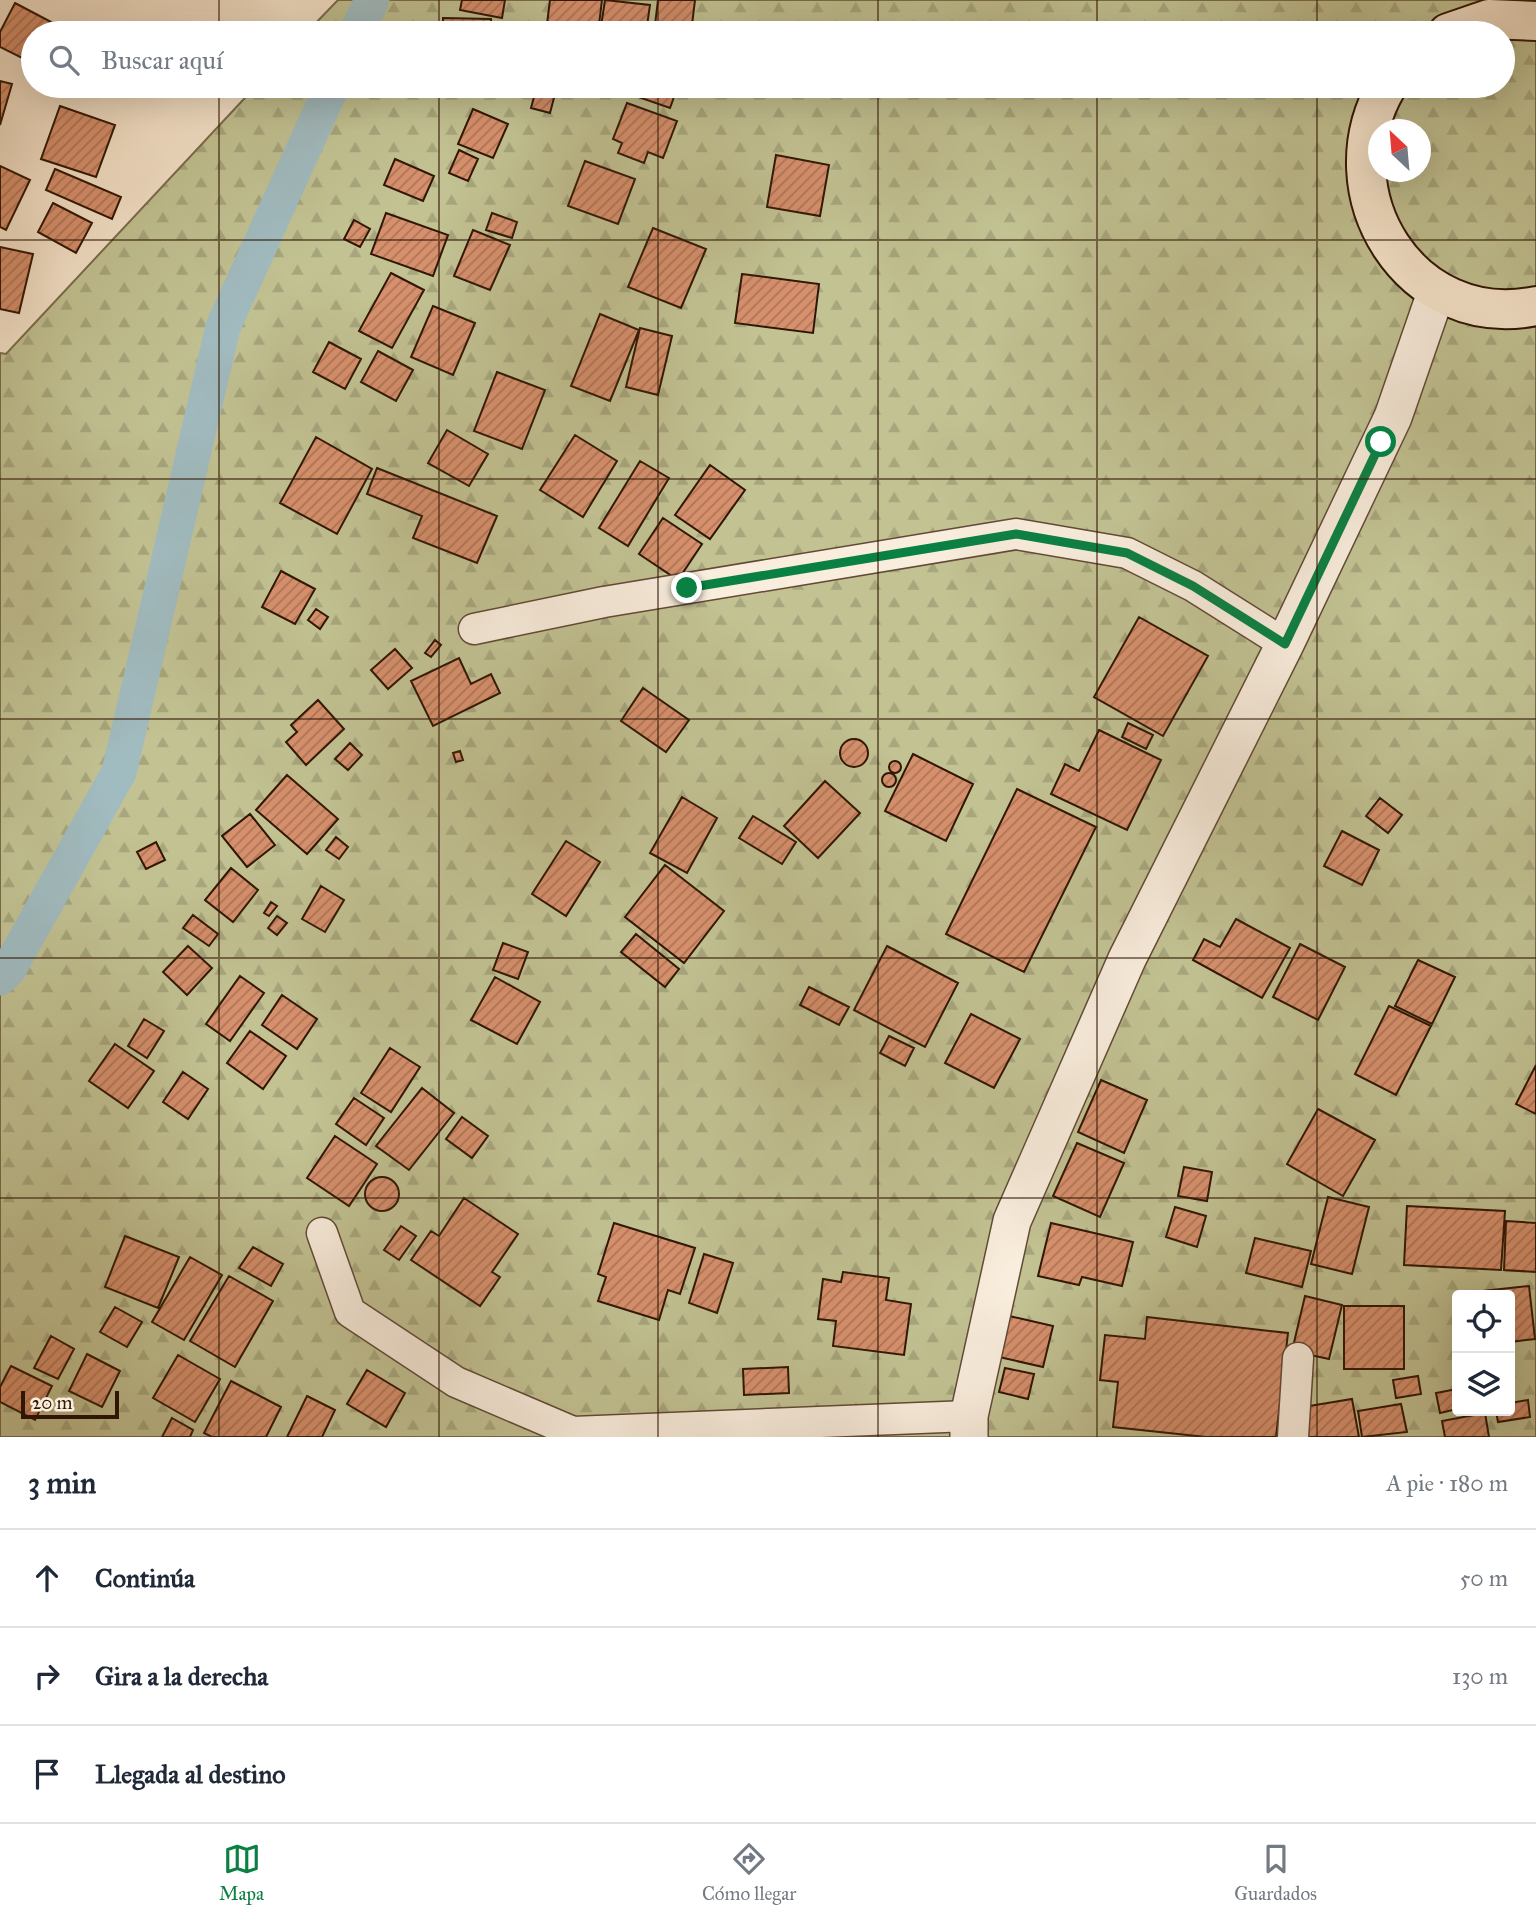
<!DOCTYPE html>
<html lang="es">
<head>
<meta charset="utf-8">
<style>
	body { margin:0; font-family:"IM FELL Great Primer",serif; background:#f2f2f3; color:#1f2937 }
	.controls { position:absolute; right:21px; bottom:21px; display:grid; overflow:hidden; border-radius:7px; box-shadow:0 7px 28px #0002 }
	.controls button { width:63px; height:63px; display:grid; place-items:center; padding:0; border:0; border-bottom:2px solid #e0e1e3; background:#fff; color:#1f2937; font:35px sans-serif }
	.compass { position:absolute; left:1368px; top:119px; width:63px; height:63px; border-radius:50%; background:#fff; box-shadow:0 7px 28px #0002; rotate:334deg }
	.scale { position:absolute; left:21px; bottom:18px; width:98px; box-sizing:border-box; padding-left:7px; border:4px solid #301604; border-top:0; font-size:19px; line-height:24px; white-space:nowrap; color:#301604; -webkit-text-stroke:5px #f9eddd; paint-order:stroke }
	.stop { position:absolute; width:21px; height:21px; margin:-16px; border:5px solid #0b8043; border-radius:50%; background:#fff }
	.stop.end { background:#0b8043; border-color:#fff; box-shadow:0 2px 7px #0008 }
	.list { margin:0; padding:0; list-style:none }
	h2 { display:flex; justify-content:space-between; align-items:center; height:91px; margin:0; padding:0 28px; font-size:30px }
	h2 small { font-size:23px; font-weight:400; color:#747a83 }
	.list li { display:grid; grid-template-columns:46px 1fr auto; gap:21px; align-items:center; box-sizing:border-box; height:98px; padding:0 28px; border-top:2px solid #e0e1e3 }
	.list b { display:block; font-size:26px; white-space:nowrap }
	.list em { font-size:23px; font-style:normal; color:#747a83 }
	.icon { flex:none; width:38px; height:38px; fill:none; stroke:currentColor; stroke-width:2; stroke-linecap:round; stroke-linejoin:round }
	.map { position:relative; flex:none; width:1536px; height:1437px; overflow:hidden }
	.search { position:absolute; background:#fff; box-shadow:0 7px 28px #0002; left:21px; right:21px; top:21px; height:77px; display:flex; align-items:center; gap:18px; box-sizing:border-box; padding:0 24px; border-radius:38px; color:#747a83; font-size:26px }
	.sheet { height:385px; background:#fff }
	nav { display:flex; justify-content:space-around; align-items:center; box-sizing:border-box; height:98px; border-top:2px solid #e0e1e3; background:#fff; font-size:19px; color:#747a83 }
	nav a { display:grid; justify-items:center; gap:4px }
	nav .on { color:#0b8043 }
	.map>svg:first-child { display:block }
	.forest { fill:url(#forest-firs); stroke:#796c4c; stroke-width:2; fill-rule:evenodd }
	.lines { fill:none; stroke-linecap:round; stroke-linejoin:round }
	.canal { stroke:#a1bcc1; stroke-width:35 }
	.building { fill:url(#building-hatch); stroke:#301604; stroke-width:2 }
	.minor-casing { stroke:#624a36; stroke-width:33 }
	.tertiary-casing { stroke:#624a36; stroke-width:40 }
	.trunk-casing { stroke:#301604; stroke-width:42 }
	.minor { stroke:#f9eddd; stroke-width:30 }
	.tertiary { stroke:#f9eddd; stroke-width:37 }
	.trunk { stroke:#f6e4cb; stroke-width:38 }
	.route { stroke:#0b8043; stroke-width:9 }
	.grid { fill:none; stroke:#301604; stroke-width:2; stroke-opacity:0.55 }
</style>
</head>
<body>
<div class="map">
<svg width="1536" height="1437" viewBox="0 0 1536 1437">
	<defs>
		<pattern id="forest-firs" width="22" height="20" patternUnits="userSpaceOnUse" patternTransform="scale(1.75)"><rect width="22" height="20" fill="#c2c293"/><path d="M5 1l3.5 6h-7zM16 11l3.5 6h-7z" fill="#a7a67d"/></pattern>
		<pattern id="building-hatch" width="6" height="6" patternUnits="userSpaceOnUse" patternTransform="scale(1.75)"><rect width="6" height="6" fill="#d7906d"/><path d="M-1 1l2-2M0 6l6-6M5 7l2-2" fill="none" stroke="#af7557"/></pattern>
	</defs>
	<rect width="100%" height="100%" fill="#f6e4cb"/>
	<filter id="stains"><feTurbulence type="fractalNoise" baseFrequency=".00286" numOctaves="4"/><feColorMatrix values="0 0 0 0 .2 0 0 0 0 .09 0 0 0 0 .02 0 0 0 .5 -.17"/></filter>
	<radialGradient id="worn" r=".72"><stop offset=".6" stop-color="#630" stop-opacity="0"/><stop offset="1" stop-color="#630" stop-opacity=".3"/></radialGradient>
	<path class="forest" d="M 338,0 L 1536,0 L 1536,1437 L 0,1437 L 0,353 L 6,354 L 256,86 L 1503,86 L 1503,33 L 306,33 ZM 1378,130 L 1420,130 L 1420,172 L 1378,172 ZM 1457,1295 L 1510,1295 L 1510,1411 L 1457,1411 Z"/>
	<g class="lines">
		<path class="canal" d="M 356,33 L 372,0
			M 0,978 L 9,969 L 119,772 L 223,327 L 332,86"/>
	</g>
	<path class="building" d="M 462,0 L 505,0 L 502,18 L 460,10 Z
		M 550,0 L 602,0 L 598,33 L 546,32 Z
		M 605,0 L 650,5 L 646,33 L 600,33 Z
		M 658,0 L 695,0 L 691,33 L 654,33 Z
		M 15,3 L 53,23 L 48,33 L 33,33 L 32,63 L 0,47 L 0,32 Z
		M 443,18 L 491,19 L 491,33 L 443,33 Z
		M 0,81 L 12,84 L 0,125 Z
		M 65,86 L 108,86 L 106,96 Z
		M 537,86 L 556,90 L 550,113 L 531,108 Z
		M 623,86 L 678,86 L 670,108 L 621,91 Z
		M 749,86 L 827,86 L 827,94 L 749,92 Z
		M 627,103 L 677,121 L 663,158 L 648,152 L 644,163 L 618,153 L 622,143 L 613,139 Z
		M 60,106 L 115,125 L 96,177 L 41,159 Z
		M 473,109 L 508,124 L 493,158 L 458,144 Z
		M 459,150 L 478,159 L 468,181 L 449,173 Z
		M 776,155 L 829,165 L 820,216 L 767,207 Z
		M 395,159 L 434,176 L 423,201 L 384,185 Z
		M 585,161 L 635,179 L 618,224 L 568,206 Z
		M 0,166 L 30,180 L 6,230 L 0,227 Z
		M 55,169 L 121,197 L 112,219 L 46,190 Z
		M 53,203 L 92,223 L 76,253 L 38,232 Z
		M 386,213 L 448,235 L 433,276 L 371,254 Z
		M 492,213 L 517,222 L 512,238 L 486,230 Z
		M 354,220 L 370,229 L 360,247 L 344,239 Z
		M 653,228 L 706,249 L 681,308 L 628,287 Z
		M 473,230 L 510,245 L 490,290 L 454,276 Z
		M 0,247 L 33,254 L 19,313 L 0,309 Z
		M 391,273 L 424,290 L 392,348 L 359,331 Z
		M 742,274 L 819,284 L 813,333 L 735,323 Z
		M 433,306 L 475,323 L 453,375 L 411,357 Z
		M 600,314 L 639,330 L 610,401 L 571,386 Z
		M 640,328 L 672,336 L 658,395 L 626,387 Z
		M 329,342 L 361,359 L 345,389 L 313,372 Z
		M 378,351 L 413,370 L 396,401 L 361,382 Z
		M 497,372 L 545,390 L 522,449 L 474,431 Z
		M 447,430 L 488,454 L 469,486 L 428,463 Z
		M 575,435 L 617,461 L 583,517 L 540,490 Z
		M 316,437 L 372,469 L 337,534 L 280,503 Z
		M 640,461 L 669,478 L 628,546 L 599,528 Z
		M 710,465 L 745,490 L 710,539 L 675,515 Z
		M 377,468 L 497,516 L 477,563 L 413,538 L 422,516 L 367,494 Z
		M 663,518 L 702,544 L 678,580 L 639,554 Z
		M 281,571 L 315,589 L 295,624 L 262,607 Z
		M 316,609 L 328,617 L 320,629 L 308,620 Z
		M 1139,617 L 1208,656 L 1163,736 L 1094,697 Z
		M 435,640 L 441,645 L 431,657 L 425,653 Z
		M 395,649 L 412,668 L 388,689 L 371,670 Z
		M 459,658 L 471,684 L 491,674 L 500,693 L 433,726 L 411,681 Z
		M 643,688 L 689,720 L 666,752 L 621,721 Z
		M 318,700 L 344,729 L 306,765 L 286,742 L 297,732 L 291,725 Z
		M 1128,723 L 1153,735 L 1146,749 L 1122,737 Z
		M 1099,730 L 1161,760 L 1127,830 L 1051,794 L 1065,764 L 1079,771 Z
		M840 753a14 14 0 1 1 28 0a14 14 0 1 1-28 0Z
		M 350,743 L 362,755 L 348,770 L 335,759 Z
		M 460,751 L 463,760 L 456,762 L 453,753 Z
		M 913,754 L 973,784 L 946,841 L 885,811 Z
		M889 767a6 6 0 1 1 12 0a6 6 0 1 1-12 0Z
		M882 780a7 7 0 1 1 14 0a7 7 0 1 1-14 0Z
		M 287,775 L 338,819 L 307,854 L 256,810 Z
		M 825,781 L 860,813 L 818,858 L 784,826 Z
		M 1017,789 L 1096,827 L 1024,972 L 946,934 Z
		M 682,797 L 717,818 L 687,873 L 650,853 Z
		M 1380,798 L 1402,815 L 1388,833 L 1366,816 Z
		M 250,814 L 275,845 L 247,867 L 222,836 Z
		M 753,816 L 796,842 L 782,864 L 739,838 Z
		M 1342,831 L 1379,850 L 1362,885 L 1324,866 Z
		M 336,837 L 348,847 L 339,859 L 326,850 Z
		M 566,841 L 600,862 L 566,916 L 532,894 Z
		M 156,842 L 165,860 L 146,869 L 137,852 Z
		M 665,865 L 724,911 L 684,963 L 625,917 Z
		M 231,868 L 258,890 L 233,922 L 205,900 Z
		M 321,886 L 344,900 L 325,932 L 302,919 Z
		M 271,902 L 277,906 L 269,916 L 264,913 Z
		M 193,915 L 218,934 L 209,946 L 183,928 Z
		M 277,916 L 287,923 L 277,935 L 268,928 Z
		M 1236,919 L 1290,948 L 1262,998 L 1193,960 L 1204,939 L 1220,947 Z
		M 636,934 L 679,969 L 665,987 L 621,952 Z
		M 503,943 L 528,952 L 518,979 L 493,970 Z
		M 1300,944 L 1345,967 L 1318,1020 L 1273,997 Z
		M 188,946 L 212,968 L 187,995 L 163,972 Z
		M 887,946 L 958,983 L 925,1047 L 854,1010 Z
		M 1418,960 L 1455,977 L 1432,1024 L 1395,1006 Z
		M 240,976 L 264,993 L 230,1041 L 206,1024 Z
		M 495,977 L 540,1002 L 517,1044 L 471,1020 Z
		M 809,987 L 849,1007 L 839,1025 L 800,1005 Z
		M 282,995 L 317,1019 L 297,1049 L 262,1025 Z
		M 1389,1006 L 1431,1026 L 1396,1095 L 1355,1074 Z
		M 971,1014 L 1020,1039 L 994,1088 L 945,1063 Z
		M 144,1019 L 164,1031 L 147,1058 L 128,1046 Z
		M 250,1031 L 286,1056 L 263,1089 L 227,1063 Z
		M 889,1036 L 914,1048 L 905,1066 L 880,1053 Z
		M 115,1044 L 154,1071 L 128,1108 L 89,1081 Z
		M 390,1048 L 420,1067 L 391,1112 L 361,1093 Z
		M 1536,1065 L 1536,1114 L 1516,1104 Z
		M 183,1072 L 208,1089 L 188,1119 L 163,1102 Z
		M 1101,1080 L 1147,1100 L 1124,1153 L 1078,1132 Z
		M 422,1088 L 454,1113 L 409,1170 L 376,1146 Z
		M 354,1098 L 384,1118 L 366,1145 L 336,1124 Z
		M 1318,1109 L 1375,1140 L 1343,1196 L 1287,1164 Z
		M 462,1117 L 488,1136 L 472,1158 L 446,1139 Z
		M 335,1136 L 377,1164 L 349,1206 L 307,1178 Z
		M 1077,1143 L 1124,1163 L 1100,1217 L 1053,1196 Z
		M 1184,1167 L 1212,1172 L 1207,1201 L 1178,1196 Z
		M365 1194a17 17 0 1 1 34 0a17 17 0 1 1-34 0Z
		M 1328,1197 L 1369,1207 L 1352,1274 L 1311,1264 Z
		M 464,1198 L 518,1234 L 492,1272 L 500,1277 L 480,1306 L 411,1260 L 431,1231 L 439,1236 Z
		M 1407,1206 L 1505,1211 L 1501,1270 L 1404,1265 Z
		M 1175,1207 L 1206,1216 L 1197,1247 L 1166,1237 Z
		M 1506,1221 L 1536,1223 L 1536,1272 L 1504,1270 Z
		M 614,1223 L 695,1248 L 680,1294 L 668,1290 L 659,1320 L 598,1301 L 606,1277 L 598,1274 Z
		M 1051,1223 L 1133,1242 L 1122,1286 L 1082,1277 L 1079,1285 L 1038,1276 Z
		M 401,1226 L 416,1236 L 399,1260 L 384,1250 Z
		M 125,1236 L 179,1257 L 158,1308 L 105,1287 Z
		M 1255,1238 L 1311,1251 L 1302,1287 L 1246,1273 Z
		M 253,1247 L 283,1264 L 271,1286 L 239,1268 Z
		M 704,1254 L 733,1263 L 717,1313 L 689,1303 Z
		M 190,1257 L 222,1275 L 184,1340 L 152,1322 Z
		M 843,1272 L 889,1278 L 886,1300 L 911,1304 L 904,1355 L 833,1346 L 836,1321 L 818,1319 L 823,1279 L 841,1282 Z
		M 229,1276 L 273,1301 L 235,1367 L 190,1341 Z
		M 1529,1286 L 1535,1339 L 1510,1342 L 1510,1295 L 1483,1295 L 1483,1291 Z
		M 1305,1296 L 1342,1305 L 1329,1359 L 1292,1351 Z
		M 1344,1306 L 1404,1306 L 1404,1369 L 1344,1369 Z
		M 115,1307 L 142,1322 L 127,1347 L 100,1332 Z
		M 1009,1316 L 1053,1326 L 1043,1367 L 999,1357 Z
		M 1147,1317 L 1288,1333 L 1276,1437 L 1206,1437 L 1113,1427 L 1118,1382 L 1100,1380 L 1105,1335 L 1145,1339 Z
		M 51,1336 L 74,1349 L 58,1379 L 34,1368 Z
		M 87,1354 L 120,1371 L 102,1407 L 69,1391 Z
		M 178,1355 L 220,1379 L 195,1422 L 153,1398 Z
		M 11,1366 L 52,1386 L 35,1420 L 0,1402 L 0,1387 Z
		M 788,1367 L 789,1393 L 744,1395 L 743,1369 Z
		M 1005,1368 L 1034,1374 L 1028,1399 L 999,1392 Z
		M 367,1370 L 405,1393 L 386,1427 L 347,1404 Z
		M 1418,1376 L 1421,1394 L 1396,1398 L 1393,1380 Z
		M 231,1381 L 281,1407 L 266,1437 L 212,1437 L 204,1433 Z
		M 1457,1389 L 1457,1409 L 1440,1413 L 1436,1393 Z
		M 307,1396 L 335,1410 L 322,1437 L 287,1437 Z
		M 1352,1399 L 1359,1437 L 1308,1437 L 1303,1407 Z
		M 1528,1400 L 1530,1417 L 1498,1422 L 1496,1411 L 1510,1411 L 1510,1403 Z
		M 1401,1404 L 1407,1432 L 1362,1437 L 1358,1411 Z
		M 1485,1413 L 1489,1437 L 1445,1437 L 1442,1421 Z
		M 172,1418 L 193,1430 L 190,1437 L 162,1437 Z"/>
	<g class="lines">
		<g class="minor-casing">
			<path id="minor" d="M 474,629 L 604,602 L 1016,534 L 1127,553 L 1193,586 L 1285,644
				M 322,1233 L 350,1312 L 456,1382 L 573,1432 L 969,1416
				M 1293,1437 L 1298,1358"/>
		</g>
		<g class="tertiary-casing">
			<path id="tertiary" d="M 969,1437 L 969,1416 L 1012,1221 L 1127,959 L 1285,644 L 1393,417 L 1437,290"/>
		</g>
		<g class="trunk-casing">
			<path id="trunk" d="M 1448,33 L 1489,19 L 1536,21
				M 1387,86 C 1324,193 1411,332 1536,306"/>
		</g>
		<use href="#minor" class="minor"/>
		<use href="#tertiary" class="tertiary"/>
		<use href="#trunk" class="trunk"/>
	</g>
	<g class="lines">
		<path class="route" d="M 687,588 L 1016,534 L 1127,553 L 1193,586 L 1285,644 L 1381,442"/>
	</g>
	<path class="grid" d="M 219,0 L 219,33M 439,0 L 439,33M 658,0 L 658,33M 878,0 L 878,33M 1097,0 L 1097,33M 1317,0 L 1317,33M 219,86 L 219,1437M 439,86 L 439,1437M 658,86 L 658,1437M 878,86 L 878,1437M 1097,86 L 1097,1437M 1317,86 L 1317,1437M 0,240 L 1536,240M 0,479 L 1536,479M 0,719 L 1536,719M 0,958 L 1536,958M 0,1198 L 1536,1198"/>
	<rect width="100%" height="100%" filter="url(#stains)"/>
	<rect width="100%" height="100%" fill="url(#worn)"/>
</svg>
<div class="controls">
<button><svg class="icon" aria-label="locate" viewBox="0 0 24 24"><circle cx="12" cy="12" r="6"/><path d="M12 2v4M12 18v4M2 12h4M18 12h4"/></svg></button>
<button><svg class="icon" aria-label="layers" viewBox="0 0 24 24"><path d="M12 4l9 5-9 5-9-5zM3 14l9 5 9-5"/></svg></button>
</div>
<svg class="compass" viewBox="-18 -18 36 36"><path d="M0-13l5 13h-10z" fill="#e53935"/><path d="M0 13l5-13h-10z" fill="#747a83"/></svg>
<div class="scale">20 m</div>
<div class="stop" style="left:1381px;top:442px"></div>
<div class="stop end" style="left:687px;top:588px"></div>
<div class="search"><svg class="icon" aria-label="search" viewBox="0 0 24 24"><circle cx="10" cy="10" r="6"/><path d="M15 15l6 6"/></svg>Buscar aquí</div>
</div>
<section class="sheet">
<h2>3 min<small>A pie · 180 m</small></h2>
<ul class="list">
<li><svg class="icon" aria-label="ahead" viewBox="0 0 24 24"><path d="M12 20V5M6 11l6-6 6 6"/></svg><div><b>Continúa</b></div><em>50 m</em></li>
<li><svg class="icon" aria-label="right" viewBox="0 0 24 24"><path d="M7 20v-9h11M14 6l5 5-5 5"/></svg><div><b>Gira a la derecha</b></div><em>130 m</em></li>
<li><svg class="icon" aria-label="arrive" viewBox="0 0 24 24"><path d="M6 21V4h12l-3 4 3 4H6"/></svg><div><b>Llegada al destino</b></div></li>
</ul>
</section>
<nav>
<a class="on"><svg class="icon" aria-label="map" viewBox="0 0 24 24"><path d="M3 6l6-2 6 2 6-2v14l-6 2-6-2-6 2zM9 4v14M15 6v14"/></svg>Mapa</a>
<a><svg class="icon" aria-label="directions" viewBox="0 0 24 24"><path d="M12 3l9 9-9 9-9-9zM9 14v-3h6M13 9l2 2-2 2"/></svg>Cómo llegar</a>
<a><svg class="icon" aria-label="saved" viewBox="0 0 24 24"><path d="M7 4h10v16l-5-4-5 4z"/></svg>Guardados</a>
</nav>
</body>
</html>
